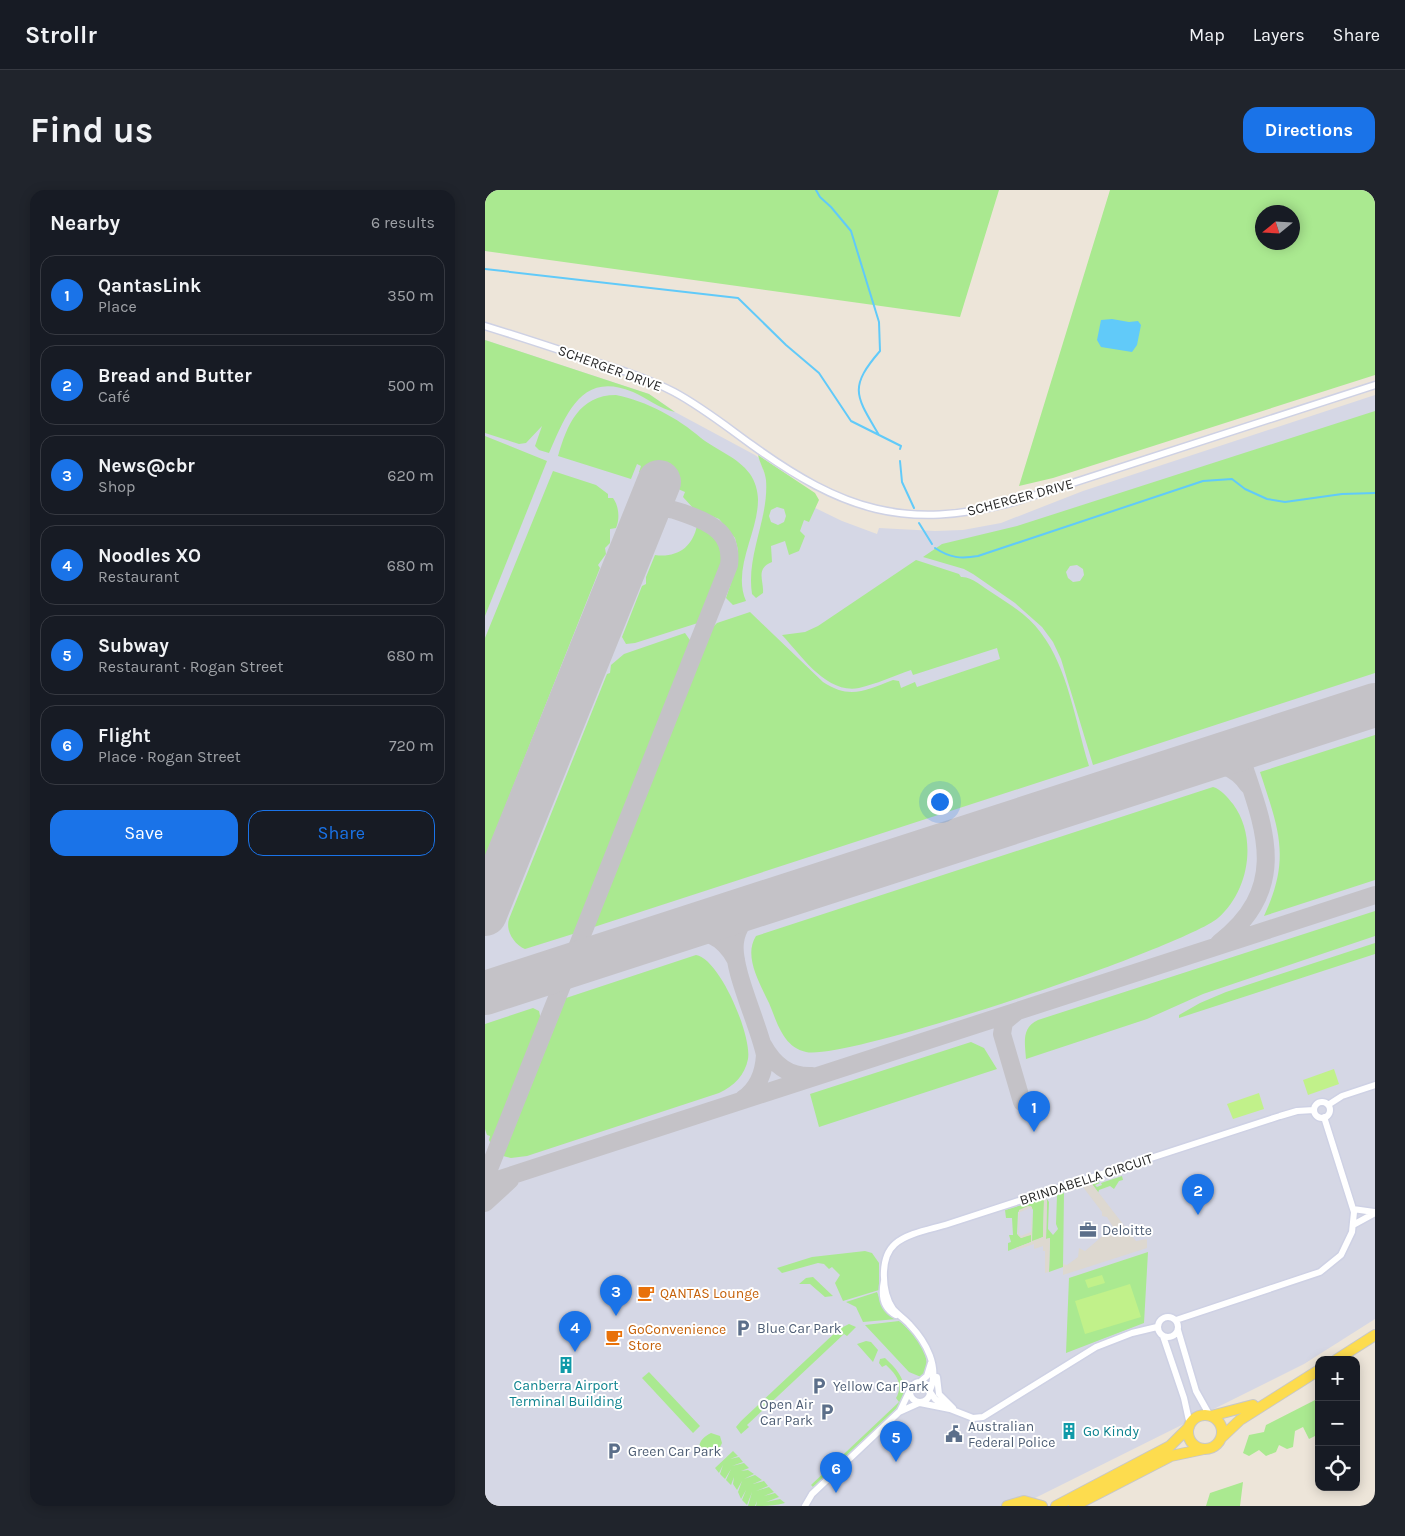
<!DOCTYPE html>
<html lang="en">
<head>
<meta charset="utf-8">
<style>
	body { margin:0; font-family:Karla,sans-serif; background:#20242c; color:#f1f3f6 }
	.controls { position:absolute; right:15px; bottom:15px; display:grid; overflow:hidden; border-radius:10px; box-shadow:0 2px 12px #0003 }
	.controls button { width:45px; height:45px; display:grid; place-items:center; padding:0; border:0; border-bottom:1px solid #363941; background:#171b24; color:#f1f3f6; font:25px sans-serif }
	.compass { position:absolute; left:770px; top:15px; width:45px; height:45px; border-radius:50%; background:#171b24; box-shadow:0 2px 12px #0003; rotate:252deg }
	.you { position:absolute; left:454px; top:611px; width:18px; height:18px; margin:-12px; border:4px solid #fff; border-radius:50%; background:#1a73e8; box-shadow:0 0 0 8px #1a73e833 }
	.badge { display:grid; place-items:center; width:32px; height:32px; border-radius:50%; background:#1a73e8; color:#fff; font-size:16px; font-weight:700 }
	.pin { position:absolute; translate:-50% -41px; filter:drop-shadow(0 1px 2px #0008) }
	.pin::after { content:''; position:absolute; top:26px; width:18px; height:15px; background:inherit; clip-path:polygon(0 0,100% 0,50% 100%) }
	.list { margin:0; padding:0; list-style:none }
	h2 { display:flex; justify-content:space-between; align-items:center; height:65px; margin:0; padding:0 20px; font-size:21px }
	h2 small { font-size:16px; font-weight:400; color:#9ea1a6 }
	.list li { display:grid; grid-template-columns:32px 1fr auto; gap:15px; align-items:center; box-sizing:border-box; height:80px; margin:0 10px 10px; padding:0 10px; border:1px solid #363941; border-radius:15px }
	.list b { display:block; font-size:19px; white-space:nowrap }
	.list p { margin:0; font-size:16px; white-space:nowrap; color:#9ea1a6 }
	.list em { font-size:16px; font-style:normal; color:#9ea1a6 }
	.actions { display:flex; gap:10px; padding:15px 20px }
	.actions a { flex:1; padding:11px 0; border:1px solid #1a73e8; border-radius:15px; text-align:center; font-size:18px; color:#1a73e8 }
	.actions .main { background:#1a73e8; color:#fff }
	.icon { flex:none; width:28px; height:28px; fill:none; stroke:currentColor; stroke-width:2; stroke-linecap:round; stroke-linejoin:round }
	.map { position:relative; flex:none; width:890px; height:1316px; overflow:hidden; border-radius:15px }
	header { display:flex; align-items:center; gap:30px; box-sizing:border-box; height:70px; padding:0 25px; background:#171b24; border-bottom:1px solid #363941 }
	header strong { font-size:24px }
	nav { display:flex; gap:28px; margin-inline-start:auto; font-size:18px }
	.intro { display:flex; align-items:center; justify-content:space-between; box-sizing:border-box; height:120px; padding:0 30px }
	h1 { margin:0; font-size:35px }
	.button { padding:12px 22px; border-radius:15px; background:#1a73e8; color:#fff; font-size:18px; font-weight:700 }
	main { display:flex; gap:30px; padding:0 30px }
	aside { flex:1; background:#171b24; border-radius:15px; box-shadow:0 2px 12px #0003 }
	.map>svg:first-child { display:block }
	.airport { fill:#d5d7e5 }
	.green { fill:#aae990; fill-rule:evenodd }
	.pitch { fill:#c1f18a }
	.plaza { fill:#ddd8d0; fill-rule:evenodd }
	.water { fill:#61caf9 }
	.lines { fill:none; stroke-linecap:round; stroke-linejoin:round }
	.stream { stroke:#61caf9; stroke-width:2 }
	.taxiway { stroke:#c4c2c7; stroke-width:18 }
	.runway { stroke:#c4c2c7; stroke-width:44 }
	.minor-casing { stroke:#ced1e4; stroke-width:9 }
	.primary-casing { stroke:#c7c7c7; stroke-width:12 }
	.minor { stroke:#fff; stroke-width:6 }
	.primary { stroke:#fddc4e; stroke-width:10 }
	.labels { text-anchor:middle; stroke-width:4; stroke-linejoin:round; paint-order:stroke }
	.street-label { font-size:14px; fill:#292929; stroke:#fff }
	.service-label { font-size:14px; fill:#4e5e75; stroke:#fff; text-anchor:start }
	.food-label { font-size:14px; fill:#c56008; stroke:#fff; text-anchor:start }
	.culture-label { font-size:14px; fill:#0d838f; stroke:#fff }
</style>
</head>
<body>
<header>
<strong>Strollr</strong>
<nav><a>Map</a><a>Layers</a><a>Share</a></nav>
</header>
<div class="intro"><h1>Find us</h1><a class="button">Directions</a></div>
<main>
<aside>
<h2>Nearby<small>6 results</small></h2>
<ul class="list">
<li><span class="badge">1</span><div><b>QantasLink</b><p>Place</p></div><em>350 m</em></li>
<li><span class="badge">2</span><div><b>Bread and Butter</b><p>Café</p></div><em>500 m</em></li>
<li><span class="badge">3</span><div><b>News@cbr</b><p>Shop</p></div><em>620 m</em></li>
<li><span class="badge">4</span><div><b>Noodles XO</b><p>Restaurant</p></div><em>680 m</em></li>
<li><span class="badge">5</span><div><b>Subway</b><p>Restaurant · Rogan Street</p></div><em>680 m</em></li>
<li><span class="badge">6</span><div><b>Flight</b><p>Place · Rogan Street</p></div><em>720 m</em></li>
</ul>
<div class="actions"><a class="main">Save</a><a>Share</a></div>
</aside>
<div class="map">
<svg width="890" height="1316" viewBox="0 0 890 1316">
	<rect width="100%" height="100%" fill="#ede5d9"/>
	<path class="airport" d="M 0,150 L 164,204 L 190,222 L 270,265 L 274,268 L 280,284 L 322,314 L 357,331 L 392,344 L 394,338 L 450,341 L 478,340 L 516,333 L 598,301 L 890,205 L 890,1129 L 819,1174 L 534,1316 L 0,1316 Z"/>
	<path class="green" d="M 0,0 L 514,0 L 475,127 L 0,61 Z
		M 625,0 L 890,0 L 890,185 L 568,288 L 534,296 ZM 778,22 L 808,22 L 808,52 L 778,52 Z
		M 0,150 L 164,204 L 190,222 C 175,219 162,208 148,202 C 96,180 81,225 64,263 L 54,260 L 50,256 L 57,236 L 41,253 L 34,254 L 0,243 Z
		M 131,205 C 161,211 193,228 216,248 C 231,260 253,267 265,284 C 270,291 273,301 273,310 C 273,343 247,379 261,411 L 248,415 L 241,408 L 253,372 L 253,360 L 250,348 L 234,329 L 209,319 L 198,307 L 200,302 L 154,282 L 156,276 L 152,274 L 146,289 L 73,266 C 82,235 94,205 131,205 Z
		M 890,221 L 890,483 L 608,575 L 576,469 L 568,452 L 557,437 L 530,413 L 488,384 L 479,379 L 438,367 L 457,354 L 532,336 ZM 592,375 L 598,379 L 599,385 L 595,391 L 588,392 L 583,388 L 581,382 L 585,376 Z
		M 0,246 L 62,271 L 0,426 Z
		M 273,265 L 330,303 L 334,310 L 324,332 L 319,330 L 315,341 L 320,346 L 314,361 L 304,365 L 300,351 L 286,356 L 287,372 C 270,379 279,390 278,403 L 271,408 L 267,404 C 261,365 284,329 281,290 C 280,281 275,274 273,265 ZM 292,317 L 299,319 L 301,326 L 299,332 L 293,335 L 286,332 L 284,326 L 286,320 Z
		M 68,281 L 111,295 L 123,304 L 123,308 L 128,308 C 134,316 135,329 131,338 L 125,339 L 125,353 L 120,358 L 121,364 L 113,375 L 115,378 L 0,667 L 0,448 Z
		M 212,335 C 264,342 226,405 216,432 L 150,453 L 141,454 L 137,447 L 157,396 L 161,394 L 161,387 L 170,365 C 191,368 208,358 212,335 Z
		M 431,370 L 474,384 L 476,387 C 486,386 498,397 506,402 C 524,414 543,425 556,443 C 583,478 591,534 604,576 L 109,737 L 228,437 L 232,433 L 265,422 L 338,492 C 365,510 381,500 408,490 L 414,491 L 416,498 L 430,492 L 432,497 L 515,469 L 512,458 L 428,485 L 426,480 C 409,486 391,494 374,498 C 341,504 317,466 297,445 L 320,442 L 333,436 Z
		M 200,443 L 207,453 L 131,643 L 128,645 L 130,647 L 91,743 L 40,759 C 30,755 20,741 24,729 L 122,484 L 125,483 L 126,475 L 139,464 Z
		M 890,545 L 890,690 L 779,726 C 806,668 794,640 775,582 Z
		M 728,597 C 736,599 743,608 748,614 C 773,648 764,701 733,728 C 697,758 362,871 321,862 C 298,857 292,832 284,813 C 275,794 258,766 271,746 Z
		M 890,721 L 890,746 L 718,804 L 662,829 L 541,869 C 540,853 536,838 553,830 Z
		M 890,753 L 890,764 L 694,828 L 694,825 L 715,813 L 741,802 Z
		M 211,765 C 235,769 267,846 263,869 C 260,885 249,896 234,903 L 42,966 L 26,968 L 18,966 L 81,808 Z
		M 48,818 L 54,821 L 56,830 L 6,954 L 4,950 L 5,946 L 2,945 L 0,939 L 0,834 Z
		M 486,852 L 499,858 L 512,879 L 334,937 L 325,904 Z
		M 637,986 L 638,990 L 634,991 L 629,999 L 625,996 L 614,1000 L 613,1003 L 607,994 L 613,992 L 615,993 L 610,995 L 612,997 L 617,995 L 616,993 Z
		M 579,1003 L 578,1077 L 564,1082 L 565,1048 L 561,1049 L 562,1009 L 564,1012 L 563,1039 L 568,1045 L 573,1039 L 571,1034 L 572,1005 Z
		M 557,1009 L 559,1010 L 558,1047 L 547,1052 L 548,1020 L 546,1016 L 533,1022 L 532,1044 L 536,1048 L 546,1044 L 546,1052 L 523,1061 L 523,1053 L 526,1052 L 524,1045 L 528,1045 L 527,1028 L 521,1028 L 520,1020 Z
		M 380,1061 L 387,1063 L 394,1073 L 394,1100 L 358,1111 L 350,1093 L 355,1085 L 347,1077 L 344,1079 L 339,1074 L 333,1073 L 297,1083 L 292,1078 L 327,1067 Z
		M 663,1062 L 659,1133 L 581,1163 L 584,1088 Z
		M 328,1087 L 348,1106 L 340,1107 L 325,1094 L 314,1094 L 321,1088 Z
		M 392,1102 L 398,1117 L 412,1129 L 378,1132 L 371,1117 L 361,1112 Z
		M 414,1131 C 428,1141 453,1171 436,1187 L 424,1182 L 380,1135 Z
		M 364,1134 L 371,1137 L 362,1146 L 359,1144 L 262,1235 L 264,1237 L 256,1244 L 251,1237 L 256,1231 L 354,1139 Z
		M 381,1151 L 386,1152 L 393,1160 L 388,1172 L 372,1154 Z
		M 400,1168 C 414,1181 425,1194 416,1214 L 328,1297 L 326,1295 L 414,1212 L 411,1208 C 419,1194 411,1184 401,1175 L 397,1177 L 394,1173 L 395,1169 Z
		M 164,1182 L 215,1236 L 208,1243 L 157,1188 Z
		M 834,1208 L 834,1217 L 831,1222 L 834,1244 L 824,1249 L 818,1237 L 810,1241 L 808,1257 L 802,1259 L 794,1255 L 791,1262 L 781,1266 L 774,1260 L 764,1266 L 758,1263 L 764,1245 L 779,1242 L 781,1235 Z
		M 226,1243 L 235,1246 L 237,1253 L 233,1261 L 231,1260 L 228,1264 L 221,1266 L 215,1262 C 212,1253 218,1247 226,1243 Z
		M 248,1261 L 253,1266 L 245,1269 L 254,1267 L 258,1272 L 247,1276 L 259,1273 L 264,1278 L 256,1281 L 263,1280 L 269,1284 L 259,1289 L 270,1285 L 277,1290 L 268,1294 L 279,1291 L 283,1296 L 271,1301 L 284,1297 L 289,1302 L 279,1306 L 290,1303 L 294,1307 L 281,1312 L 295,1309 L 300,1313 C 289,1316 280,1316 271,1316 L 272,1311 L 270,1316 L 263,1316 L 267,1302 L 262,1315 L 257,1310 L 261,1300 L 256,1309 L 253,1302 L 257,1291 L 252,1300 L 248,1294 L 249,1287 L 246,1295 L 241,1290 L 246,1279 L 240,1289 L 235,1284 L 238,1275 L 234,1283 L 230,1278 Z
		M 758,1292 L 755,1316 L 721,1316 L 725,1303 Z"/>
	<path class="pitch" d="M 849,879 L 854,894 L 823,905 L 818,890 Z
		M 774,903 L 779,919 L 748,929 L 742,914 Z
		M 617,1085 L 620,1093 L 603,1098 L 600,1090 Z
		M 645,1094 L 656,1127 L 600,1144 L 590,1111 Z"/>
	<path class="plaza" d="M 607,994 L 651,1051 L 662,1049 L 662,1058 L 578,1085 L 578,1074 L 582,1075 L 593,1067 L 594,1058 L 600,1061 L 628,1037 L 622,1027 L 617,1026 L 617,1022 L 598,997 Z
		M 562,1009 L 561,1049 L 565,1048 L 564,1082 L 560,1083 L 560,1061 L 558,1061 L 558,1056 L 549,1059 L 549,1054 L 531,1060 L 531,1058 L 546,1052 L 546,1045 L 536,1048 L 533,1045 L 534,1020 L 543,1016 L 547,1017 L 547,1051 L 558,1047 L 559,1010 ZM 545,1018 L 547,1020 L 546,1042 L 536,1046 L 534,1044 L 535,1022 Z"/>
	<path class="water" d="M 627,129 L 644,132 L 653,131 L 656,135 L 652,155 L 647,162 L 616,157 L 612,150 L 616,130 Z"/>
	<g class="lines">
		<path class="stream" d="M 331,0 L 335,7 L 346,17 L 366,41 L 394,132 L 395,161 C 363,198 371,206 394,245
			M 0,79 L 253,108 L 301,155 L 334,183 L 366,231 L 416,256 L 415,259
			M 415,271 L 417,292 L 429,318
			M 434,333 L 447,354
			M 450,358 C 465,368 476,369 493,366 L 718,291 L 747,289 L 760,299 L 782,309 L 800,312 L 857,304 L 890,303"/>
		<path class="taxiway" d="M 709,573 C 731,570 751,577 763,595
			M 191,741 C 218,738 238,745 251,770
			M 734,753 C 809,695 777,633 753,559
			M 80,787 L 91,776 L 103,770
			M 531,822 L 519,832 L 517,844 L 537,912
			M 278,855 C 289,875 304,887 327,886
			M 258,909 C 273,899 279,882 280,865 C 274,835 246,778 250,752 C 252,736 262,724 275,714
			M 0,989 L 244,375 C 248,344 227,333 201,324 C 195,322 186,318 179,319 C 171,320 164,325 159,331
			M 0,994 L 890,705
			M 0,1013 L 25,990"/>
		<path class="runway" d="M 0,724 L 174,292
			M 0,803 L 890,515"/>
		<g class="minor-casing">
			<path id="minor" d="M 0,136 C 35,147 70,158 104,170 C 133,179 162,188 189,202 C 217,217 242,237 267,255 C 357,320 420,341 529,312 L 890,195
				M829 920a8 8 0 1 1 16 0a8 8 0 1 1-16 0Z
				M 843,915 L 857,906 L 890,895
				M 868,1019 L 889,1022
				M 868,1035 L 890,1023
				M 399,1091 C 396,1105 398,1118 411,1125
				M673 1137a10 10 0 1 1 20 0a10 10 0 1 1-20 0Z
				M 691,1130 L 835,1082 L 856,1065 L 867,1042 L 869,1022 L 839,927
				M 693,1140 L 711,1201 L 725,1226
				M 678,1146 L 699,1208 L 705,1235
				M 452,1187 L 454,1204 L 468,1218
				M425 1202a10 10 0 1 1 20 0a10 10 0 1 1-20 0Z
				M 435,1192 L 442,1186 L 446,1173
				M 445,1200 C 455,1177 441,1152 425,1135 C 420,1129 413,1125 408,1119 C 397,1103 394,1068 410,1054 C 422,1043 447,1039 463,1034 L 795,926 L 812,921 L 829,920
				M 445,1202 L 450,1209 L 460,1216
				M 435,1213 L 465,1219 L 488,1228 L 498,1227 L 611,1157 L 647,1143 L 672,1137
				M 415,1221 L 424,1202
				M 320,1316 L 327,1304 L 414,1222 L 434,1213"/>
		</g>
		<g class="primary-casing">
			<path id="primary" d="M 851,1170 L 890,1145
				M703 1242a17 17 0 1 1 34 0a17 17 0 1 1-34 0Z
				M 726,1226 L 768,1215
				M 736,1248 L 755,1230 L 834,1180
				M 522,1316 L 539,1311 L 557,1316
				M 571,1316 L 685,1256 L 704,1237
				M 589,1316 L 686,1266 L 719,1259"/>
		</g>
		<use href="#minor" class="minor"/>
		<use href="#primary" class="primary"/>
	</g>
	<defs>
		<g id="office-bare" transform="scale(1.35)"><path d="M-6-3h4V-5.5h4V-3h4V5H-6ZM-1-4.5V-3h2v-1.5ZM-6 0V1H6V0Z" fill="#5c6f8a" stroke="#fff" stroke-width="2.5" paint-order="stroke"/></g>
		<g id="cafe-bare" transform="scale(1.35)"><path d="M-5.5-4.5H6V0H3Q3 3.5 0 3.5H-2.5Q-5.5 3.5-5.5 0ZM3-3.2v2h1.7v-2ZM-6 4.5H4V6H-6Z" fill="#e8710a" stroke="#fff" stroke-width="2.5" paint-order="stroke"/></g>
		<g id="parking-bare" transform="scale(1.35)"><path d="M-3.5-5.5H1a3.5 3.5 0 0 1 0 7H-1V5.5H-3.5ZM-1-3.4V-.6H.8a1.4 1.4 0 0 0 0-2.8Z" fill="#5c6f8a" stroke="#fff" stroke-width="2.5" paint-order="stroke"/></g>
		<g id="building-bare" transform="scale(1.35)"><path d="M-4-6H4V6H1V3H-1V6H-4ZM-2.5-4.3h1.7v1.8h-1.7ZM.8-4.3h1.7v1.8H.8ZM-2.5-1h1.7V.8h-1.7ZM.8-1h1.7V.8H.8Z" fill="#0f9aa8" stroke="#fff" stroke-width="2.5" paint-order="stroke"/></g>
		<g id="civic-bare" transform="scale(1.35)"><path d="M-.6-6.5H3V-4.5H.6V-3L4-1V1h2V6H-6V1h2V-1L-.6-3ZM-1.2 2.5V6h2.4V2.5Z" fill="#5c6f8a" stroke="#fff" stroke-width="2.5" paint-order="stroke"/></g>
	</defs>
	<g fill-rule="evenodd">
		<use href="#office-bare" x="603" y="1040"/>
		<use href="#cafe-bare" x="161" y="1103"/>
		<use href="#parking-bare" x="258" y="1138"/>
		<use href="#cafe-bare" x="129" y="1147"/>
		<use href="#building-bare" x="81" y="1175"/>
		<use href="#parking-bare" x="334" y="1196"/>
		<use href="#parking-bare" x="342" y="1222"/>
		<use href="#building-bare" x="584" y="1241"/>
		<use href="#civic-bare" x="469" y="1244"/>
		<use href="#parking-bare" x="129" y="1261"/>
	</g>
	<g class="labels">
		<g class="street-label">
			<text transform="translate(125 178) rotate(20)" y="5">SCHERGER DRIVE</text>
			<text transform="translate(535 307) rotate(-15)" y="5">SCHERGER DRIVE</text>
			<text transform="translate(601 989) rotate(-18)" y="5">BRINDABELLA CIRCUIT</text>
		</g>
		<g class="service-label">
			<text x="617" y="1045">Deloitte</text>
			<text x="272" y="1143">Blue Car Park</text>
			<text x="348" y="1201">Yellow Car Park</text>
			<text x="328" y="1219" text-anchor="end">Open Air<tspan x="328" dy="16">Car Park</tspan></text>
			<text x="483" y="1241">Australian<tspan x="483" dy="16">Federal Police</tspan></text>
			<text x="143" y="1266">Green Car Park</text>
		</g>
		<g class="food-label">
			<text x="175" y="1108">QANTAS Lounge</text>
			<text x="143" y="1144">GoConvenience<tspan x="143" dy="16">Store</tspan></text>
		</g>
		<g class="culture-label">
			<text x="81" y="1200">Canberra Airport<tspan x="81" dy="16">Terminal Building</tspan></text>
			<text x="598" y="1246" text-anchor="start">Go Kindy</text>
		</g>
	</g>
</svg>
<div class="controls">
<button>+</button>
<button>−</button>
<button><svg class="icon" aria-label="locate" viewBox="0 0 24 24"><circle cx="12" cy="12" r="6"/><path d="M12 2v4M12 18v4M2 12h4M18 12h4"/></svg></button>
</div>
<svg class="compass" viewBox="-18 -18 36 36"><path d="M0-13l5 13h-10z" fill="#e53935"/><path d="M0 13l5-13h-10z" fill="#9ea1a6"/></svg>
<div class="you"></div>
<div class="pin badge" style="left:549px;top:942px">1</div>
<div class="pin badge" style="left:713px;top:1025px">2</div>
<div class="pin badge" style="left:131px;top:1126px">3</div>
<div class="pin badge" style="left:90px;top:1162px">4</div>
<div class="pin badge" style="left:411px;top:1272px">5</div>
<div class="pin badge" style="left:351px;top:1303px">6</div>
</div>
</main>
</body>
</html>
